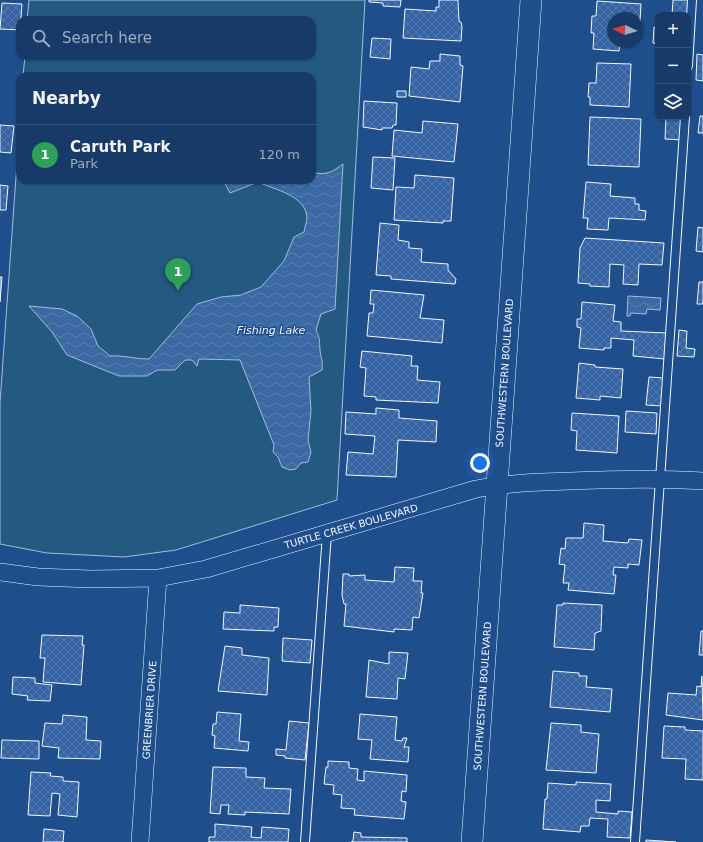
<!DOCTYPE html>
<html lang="en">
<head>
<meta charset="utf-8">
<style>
	body { margin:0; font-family:"DejaVu Sans",sans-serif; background:#20416f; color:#f1f3f6 }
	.controls { position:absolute; right:12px; top:12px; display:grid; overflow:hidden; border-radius:8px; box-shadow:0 1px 3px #0004 }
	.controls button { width:36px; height:36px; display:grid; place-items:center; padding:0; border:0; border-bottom:1px solid #36547d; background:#173a69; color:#f1f3f6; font:20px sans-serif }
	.compass { position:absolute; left:607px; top:12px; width:36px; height:36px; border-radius:50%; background:#173a69; box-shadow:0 1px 3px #0004; rotate:274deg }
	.you { position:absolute; left:480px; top:463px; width:14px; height:14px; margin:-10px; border:3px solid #fff; border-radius:50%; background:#1a73e8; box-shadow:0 0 0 6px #1a73e833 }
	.badge { display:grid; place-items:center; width:26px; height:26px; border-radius:50%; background:#ea580c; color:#fff; font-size:13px; font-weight:700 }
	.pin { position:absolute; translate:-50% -33px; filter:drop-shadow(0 1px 2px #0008) }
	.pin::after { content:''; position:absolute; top:21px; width:14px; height:12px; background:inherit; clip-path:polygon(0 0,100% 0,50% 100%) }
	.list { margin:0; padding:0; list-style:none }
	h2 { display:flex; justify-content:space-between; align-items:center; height:52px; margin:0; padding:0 16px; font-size:17px }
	h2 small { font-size:13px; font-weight:400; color:#9eadc0 }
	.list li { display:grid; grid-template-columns:26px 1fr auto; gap:12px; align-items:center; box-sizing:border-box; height:60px; padding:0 16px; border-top:1px solid #36547d }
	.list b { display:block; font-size:15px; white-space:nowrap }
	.list p { margin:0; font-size:13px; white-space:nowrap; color:#9eadc0 }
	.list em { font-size:13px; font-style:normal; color:#9eadc0 }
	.icon { flex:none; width:22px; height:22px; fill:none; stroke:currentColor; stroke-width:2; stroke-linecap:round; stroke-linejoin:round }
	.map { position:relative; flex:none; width:703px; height:842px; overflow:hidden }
	.search { position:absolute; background:#173a69; box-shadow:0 1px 3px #0004; left:16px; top:16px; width:300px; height:44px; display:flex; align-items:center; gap:10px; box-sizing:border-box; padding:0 14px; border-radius:12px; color:#9eadc0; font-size:15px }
	.panel { position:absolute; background:#173a69; box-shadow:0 1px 3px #0004; left:16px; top:72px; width:300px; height:112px; border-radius:12px }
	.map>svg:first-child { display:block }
	.park { fill:#245a82; stroke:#a8bbd7 }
	.water { fill:url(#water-waves); stroke:#a8bbd7 }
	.building { fill:url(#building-cross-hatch); stroke:#f2f6ff }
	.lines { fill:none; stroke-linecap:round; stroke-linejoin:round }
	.service-casing { stroke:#f2f6ff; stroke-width:10 }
	.minor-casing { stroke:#f2f6ff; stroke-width:18 }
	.tertiary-casing { stroke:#f2f6ff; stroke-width:22 }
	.service { stroke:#1f4e8c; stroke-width:8 }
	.minor { stroke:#1f4e8c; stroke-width:17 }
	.tertiary { stroke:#1f4e8c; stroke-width:21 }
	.labels { text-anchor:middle; stroke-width:3; stroke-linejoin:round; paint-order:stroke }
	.street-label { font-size:10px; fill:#f2f6ff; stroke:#1f4e8c }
	.water-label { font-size:11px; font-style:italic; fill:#f2f6ff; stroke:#1f4e8c }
</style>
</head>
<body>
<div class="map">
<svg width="703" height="842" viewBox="0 0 703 842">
	<defs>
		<pattern id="water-waves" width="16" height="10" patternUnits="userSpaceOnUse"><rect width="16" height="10" fill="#3b69a3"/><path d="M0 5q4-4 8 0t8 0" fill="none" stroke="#587fb1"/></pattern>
		<pattern id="building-cross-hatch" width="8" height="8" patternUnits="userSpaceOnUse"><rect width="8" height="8" fill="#3563a3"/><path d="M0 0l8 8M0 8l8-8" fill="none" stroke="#537ab1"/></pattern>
	</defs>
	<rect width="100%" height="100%" fill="#1f4e8c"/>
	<path class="park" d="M 29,0 L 365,0 L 337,500 L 176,550 L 124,557 L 47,553 L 0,544 L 0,403 L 20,120 L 20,180 L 312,180 L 312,76 L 23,76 L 25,56 L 312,56 L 312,20 L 27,20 Z"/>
	<path class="water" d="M 343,164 L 335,309 L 321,314 L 316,330 C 321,341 319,340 320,350 C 321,360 323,359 322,370 L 309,377 L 311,411 L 308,440 L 311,452 L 308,462 L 301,463 L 296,469 L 290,470 L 282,467 L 278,457 L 273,452 L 274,445 L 240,360 L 199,359 L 197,366 L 192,360 L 185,360 L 175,370 L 157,370 L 147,376 L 119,376 L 67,355 L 52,332 L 29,306 L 62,309 L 77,316 L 91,329 L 98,346 L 110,356 C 123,355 135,359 149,359 L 197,304 L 221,297 L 241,295 L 261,287 L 284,261 L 294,237 L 304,232 C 305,227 307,221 307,217 C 305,195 275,190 258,182 L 230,193 L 223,180 L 312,180 L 312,172 C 325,176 333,172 343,164 Z
		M 628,296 L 661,298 L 660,310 L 647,309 L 646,314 L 631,313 L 630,316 L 627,316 Z"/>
	<path class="building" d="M 369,0 L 401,0 L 400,7 L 383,6 L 383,3 L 369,2 Z
		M 439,0 L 458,0 L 459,21 L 461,22 L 462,27 L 461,41 L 403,38 L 405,9 L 436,11 L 436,7 L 439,7 Z
		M 673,0 L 689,0 L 688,15 L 672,15 Z
		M 597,1 L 641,4 L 640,21 L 637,20 L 637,18 L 613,18 L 613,42 L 620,42 L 619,51 L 593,49 L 594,33 L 591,33 L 592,16 L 596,16 Z
		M 2,3 L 22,4 L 20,30 L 0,29 Z
		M 654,27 L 658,28 L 658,44 L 653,43 Z
		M 372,38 L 391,39 L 390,59 L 370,57 Z
		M 440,54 L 460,56 L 460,65 L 463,66 L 460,102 L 409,96 L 411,67 L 429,69 L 430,61 L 440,61 Z
		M 697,54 L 703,55 L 703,81 L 696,80 Z
		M 597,63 L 631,64 L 629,107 L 590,105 L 590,97 L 588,97 L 589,83 L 596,83 Z
		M 397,91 L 406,91 L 406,97 L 397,97 Z
		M 364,101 L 397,103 L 396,125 L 393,125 L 392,128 L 382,128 L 382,130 L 363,127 Z
		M 700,116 L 703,116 L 703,133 L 698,133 Z
		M 590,117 L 641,119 L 639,167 L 588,165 Z
		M 666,117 L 684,117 L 682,140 L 665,139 Z
		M 423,121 L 458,124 L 454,162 L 392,156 L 394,130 L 422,133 Z
		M 0,125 L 14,126 L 11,153 L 0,152 Z
		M 373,157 L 395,158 L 393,190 L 371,188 Z
		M 415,175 L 454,178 L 451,221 L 443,221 L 443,223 L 394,220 L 396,187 L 414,188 Z
		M 586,182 L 611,184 L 610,196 L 635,198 L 635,204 L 639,204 L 639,210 L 646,211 L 645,220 L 609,218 L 608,230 L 587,229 L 588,218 L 583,218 Z
		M 0,185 L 8,186 L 6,210 L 0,210 Z
		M 380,223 L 399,225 L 398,240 L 409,242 L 409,248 L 422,249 L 421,262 L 448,264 L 448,270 L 456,279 L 455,284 L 391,279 L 391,276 L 376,275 Z
		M 698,227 L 703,228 L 703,252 L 696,251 Z
		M 585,238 L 664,243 L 662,265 L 639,264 L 638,285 L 623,284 L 624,265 L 610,264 L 609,287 L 590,286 L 590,284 L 578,283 L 580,248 Z
		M 0,277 L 2,277 L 0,302 Z
		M 699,282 L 703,282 L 703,304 L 697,304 Z
		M 371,290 L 424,295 L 420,318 L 444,320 L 442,343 L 367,336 L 369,313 L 373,313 L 374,304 L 370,304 Z
		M 582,302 L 615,305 L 613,321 L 621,322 L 621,331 L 667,333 L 665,359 L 633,356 L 634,340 L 611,338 L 611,348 L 604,348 L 604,350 L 579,348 L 581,328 L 577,327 L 577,319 L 581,319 Z
		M 679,330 L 687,331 L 686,348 L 695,349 L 694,357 L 677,356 Z
		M 362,351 L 412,356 L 411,366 L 418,366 L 417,380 L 440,382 L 438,403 L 376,400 L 376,397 L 364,396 L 366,368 L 360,367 Z
		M 579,363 L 595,365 L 595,367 L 623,369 L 621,398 L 600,396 L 600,400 L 576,398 Z
		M 649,377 L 664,378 L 662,406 L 646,405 Z
		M 376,408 L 399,410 L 399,418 L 437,421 L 436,442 L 398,440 L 396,477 L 346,475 L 348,452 L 373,454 L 375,436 L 345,434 L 346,412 L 376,414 Z
		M 626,411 L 657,413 L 656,434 L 625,432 Z
		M 572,413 L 619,416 L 617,453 L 576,450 L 577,431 L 571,430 Z
		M 584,523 L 604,525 L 603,541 L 628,543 L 629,539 L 642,540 L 639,565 L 628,564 L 628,568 L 614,567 L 613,575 L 616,575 L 614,594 L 568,590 L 569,583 L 563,583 L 565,565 L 559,564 L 561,548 L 565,549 L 566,538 L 583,538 Z
		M 395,567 L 414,568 L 413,581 L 422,581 L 421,593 L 423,593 L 419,618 L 413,617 L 412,630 L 394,629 L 394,632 L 344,626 L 346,604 L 344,604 L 342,595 L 343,574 L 349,574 L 349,576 L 365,575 L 365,580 L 394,582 Z
		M 563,603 L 602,605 L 601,631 L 595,633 L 594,650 L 554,647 L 557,605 L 563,605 Z
		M 240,605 L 279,608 L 278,627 L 274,627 L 274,631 L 223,629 L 224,612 L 240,613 Z
		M 701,631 L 703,631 L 703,655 L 699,655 Z
		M 42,635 L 83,636 L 82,645 L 84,645 L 81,685 L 43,682 L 45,658 L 40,658 Z
		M 283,638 L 312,640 L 310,663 L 282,661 Z
		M 225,646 L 242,648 L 242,655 L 269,658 L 267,695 L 218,691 Z
		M 389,652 L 408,653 L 405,679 L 398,678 L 397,699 L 366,697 L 369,660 L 389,664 Z
		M 553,671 L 579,673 L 579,676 L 587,676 L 586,687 L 612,689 L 610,712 L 550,707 Z
		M 702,676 L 703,720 L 666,715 L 668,693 L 696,695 L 697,686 L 701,687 Z
		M 13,677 L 35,678 L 35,683 L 52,685 L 50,701 L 27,700 L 28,696 L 12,694 Z
		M 217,712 L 241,714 L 239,741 L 249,742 L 248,751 L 214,748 L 215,736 L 212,735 L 213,724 L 216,724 Z
		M 360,714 L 397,717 L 395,740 L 402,741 L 403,738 L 407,738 L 404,747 L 409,747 L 408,762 L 370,759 L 372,740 L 358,739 Z
		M 63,715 L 87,717 L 86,740 L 101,741 L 100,759 L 58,758 L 59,748 L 42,746 L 45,723 L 62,724 Z
		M 289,721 L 309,723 L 305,760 L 285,758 L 285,756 L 276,755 L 276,749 L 286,750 Z
		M 551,723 L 581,725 L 581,732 L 599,734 L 596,773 L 546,770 Z
		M 664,726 L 685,727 L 685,730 L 703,731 L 703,780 L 685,779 L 686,759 L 662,758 Z
		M 2,740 L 39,741 L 39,759 L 1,758 Z
		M 328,761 L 349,762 L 349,768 L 358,769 L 357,780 L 364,781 L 364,771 L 407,775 L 406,792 L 402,791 L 401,801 L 406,802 L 404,819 L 354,815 L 355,809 L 341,808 L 342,795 L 333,794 L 334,785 L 324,784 L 326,767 L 328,767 Z
		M 213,767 L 246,768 L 246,777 L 265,778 L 264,788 L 291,789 L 289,814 L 245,812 L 245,815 L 228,814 L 229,805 L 221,805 L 220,814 L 210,813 Z
		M 31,772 L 51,773 L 50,776 L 63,777 L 63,781 L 79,782 L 77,817 L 58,815 L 60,794 L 52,793 L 50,816 L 28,815 Z
		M 576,782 L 611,784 L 610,801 L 596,800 L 596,812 L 618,814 L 618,811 L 632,812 L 630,838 L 607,837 L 608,819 L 590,818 L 589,826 L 581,826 L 580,832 L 543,829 L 545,799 L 547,799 L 548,783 L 576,785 Z
		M 215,824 L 252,827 L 251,837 L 261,838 L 262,827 L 289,829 L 288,842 L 209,842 L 209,837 L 215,837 Z
		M 44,829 L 64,831 L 63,842 L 43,842 Z
		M 354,832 L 361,833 L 361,837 L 407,838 L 407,842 L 351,842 L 353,841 Z
		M 646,840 L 676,842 L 646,842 Z"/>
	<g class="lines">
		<g class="service-casing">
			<path id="service" d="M 688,66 L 692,0
				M 305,842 L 327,533
				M 635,842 L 685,117"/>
		</g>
		<g class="minor-casing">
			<path id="minor" d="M 0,572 L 38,577 L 90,579 L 158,578 L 206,569 L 476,489 C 507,483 539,482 571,481 C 615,479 659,478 703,481
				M 140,842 L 158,578"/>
		</g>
		<g class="tertiary-casing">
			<path id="tertiary" d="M 472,842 L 531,0"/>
		</g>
		<use href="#service" class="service"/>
		<use href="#minor" class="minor"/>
		<use href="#tertiary" class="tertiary"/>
	</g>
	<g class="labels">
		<g class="street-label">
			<text transform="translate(504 373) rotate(-86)" y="4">SOUTHWESTERN BOULEVARD</text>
			<text transform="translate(351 526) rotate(-16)" y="4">TURTLE CREEK BOULEVARD</text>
			<text transform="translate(482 696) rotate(-86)" y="4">SOUTHWESTERN BOULEVARD</text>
			<text transform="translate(149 710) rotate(-86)" y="4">GREENBRIER DRIVE</text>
		</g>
		<g class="water-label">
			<text x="271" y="334">Fishing Lake</text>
		</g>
	</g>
</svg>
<div class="controls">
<button>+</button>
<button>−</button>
<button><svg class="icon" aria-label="layers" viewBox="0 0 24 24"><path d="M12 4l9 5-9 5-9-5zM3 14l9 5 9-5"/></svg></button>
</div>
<svg class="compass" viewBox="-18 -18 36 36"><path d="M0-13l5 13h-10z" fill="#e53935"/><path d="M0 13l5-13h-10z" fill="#9eadc0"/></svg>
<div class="you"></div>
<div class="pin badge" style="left:178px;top:291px;background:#2e9e5b">1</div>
<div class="search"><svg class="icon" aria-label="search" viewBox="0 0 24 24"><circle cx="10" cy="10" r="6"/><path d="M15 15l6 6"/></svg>Search here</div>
<section class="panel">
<h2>Nearby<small></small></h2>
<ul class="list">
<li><span class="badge" style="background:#2e9e5b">1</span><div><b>Caruth Park</b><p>Park</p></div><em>120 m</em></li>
</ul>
</section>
</div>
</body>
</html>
